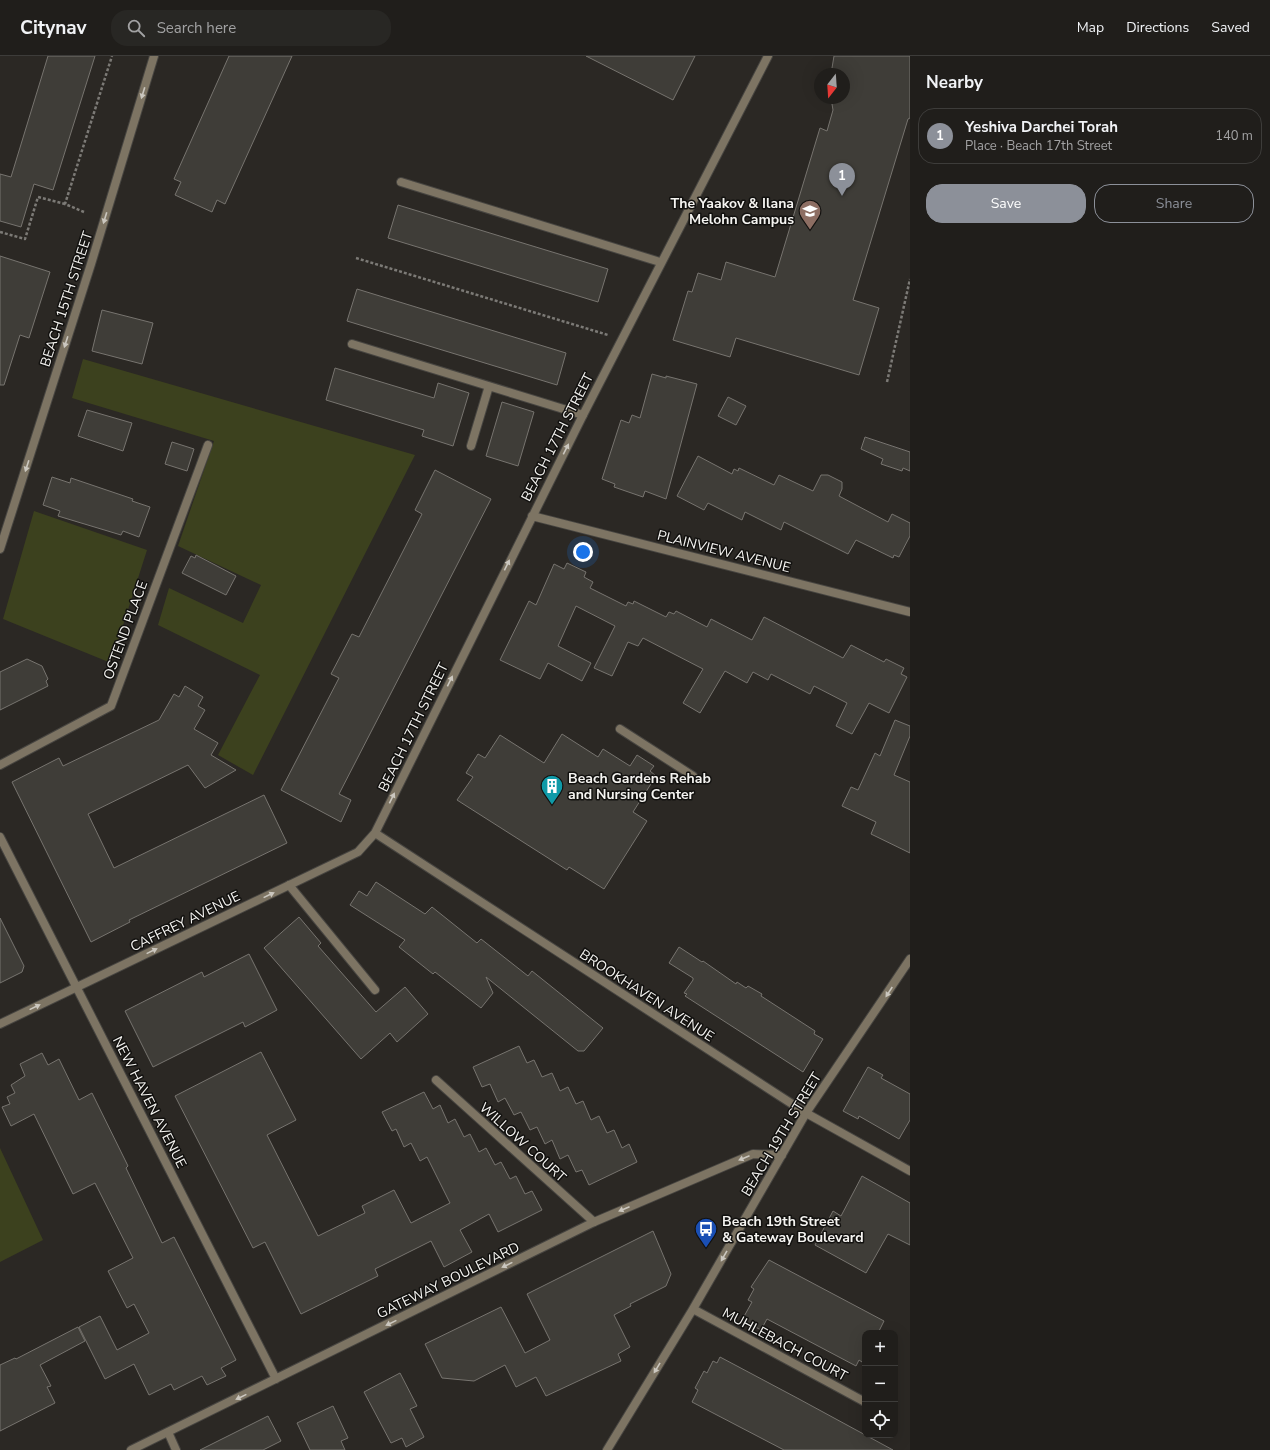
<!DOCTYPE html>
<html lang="en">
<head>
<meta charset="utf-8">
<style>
	body { margin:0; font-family:"Nunito Sans",sans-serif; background:#282724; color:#f1f3f6 }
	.controls { position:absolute; right:12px; bottom:12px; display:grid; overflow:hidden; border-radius:8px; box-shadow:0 4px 16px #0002 }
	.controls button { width:36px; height:36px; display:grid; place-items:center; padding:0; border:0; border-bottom:1px solid #3d3c3a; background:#201e1b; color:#f1f3f6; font:20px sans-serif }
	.compass { position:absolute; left:814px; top:12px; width:36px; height:36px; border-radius:50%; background:#201e1b; box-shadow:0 4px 16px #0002; rotate:197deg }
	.you { position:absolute; left:583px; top:496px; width:14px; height:14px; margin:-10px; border:3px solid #fff; border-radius:50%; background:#1a73e8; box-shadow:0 0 0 6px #1a73e833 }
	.badge { display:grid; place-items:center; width:26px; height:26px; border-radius:50%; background:#8c9099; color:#fff; font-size:13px; font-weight:700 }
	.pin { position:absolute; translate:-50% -33px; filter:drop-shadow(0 1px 2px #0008) }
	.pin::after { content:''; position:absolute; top:21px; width:14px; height:12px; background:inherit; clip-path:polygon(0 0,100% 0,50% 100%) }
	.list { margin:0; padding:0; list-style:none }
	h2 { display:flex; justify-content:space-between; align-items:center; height:52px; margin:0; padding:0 16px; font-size:17px }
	h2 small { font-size:13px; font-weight:400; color:#a2a2a3 }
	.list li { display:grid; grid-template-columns:26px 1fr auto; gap:12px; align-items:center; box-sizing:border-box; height:56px; margin:0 8px 8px; padding:0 8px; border:1px solid #3d3c3a; border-radius:16px }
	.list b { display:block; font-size:15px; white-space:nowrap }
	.list p { margin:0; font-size:13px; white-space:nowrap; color:#a2a2a3 }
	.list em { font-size:13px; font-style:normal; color:#a2a2a3 }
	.actions { display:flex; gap:8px; padding:12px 16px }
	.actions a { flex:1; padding:9px 0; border:1px solid #8c9099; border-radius:16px; text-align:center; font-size:14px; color:#8c9099 }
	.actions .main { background:#8c9099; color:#fff }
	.icon { flex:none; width:22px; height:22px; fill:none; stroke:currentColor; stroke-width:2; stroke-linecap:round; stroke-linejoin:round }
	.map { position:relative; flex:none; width:910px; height:1394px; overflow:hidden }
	header { display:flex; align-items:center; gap:24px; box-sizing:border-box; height:56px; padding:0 20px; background:#201e1b; border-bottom:1px solid #3d3c3a }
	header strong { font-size:19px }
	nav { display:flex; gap:22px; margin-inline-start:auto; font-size:14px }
	.search { width:280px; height:36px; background:#282724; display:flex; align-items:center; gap:10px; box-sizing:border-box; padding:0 14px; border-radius:16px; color:#a2a2a3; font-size:15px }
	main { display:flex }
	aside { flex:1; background:#201e1b }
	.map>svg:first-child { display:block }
	.green { fill:#3c411e }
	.building { fill:#3f3d38; stroke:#77746f }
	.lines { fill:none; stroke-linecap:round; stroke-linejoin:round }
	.service-casing { stroke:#474541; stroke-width:10 }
	.minor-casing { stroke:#474541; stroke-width:10 }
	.path { stroke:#7c7a76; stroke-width:2.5; stroke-dasharray:3 2; stroke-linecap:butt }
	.service { stroke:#7d7463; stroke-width:8 }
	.minor { stroke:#7d7463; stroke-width:8 }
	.oneway { fill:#cbc7bf }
	.labels { text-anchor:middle; stroke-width:3; stroke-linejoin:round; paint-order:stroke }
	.poi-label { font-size:14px; font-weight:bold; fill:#f5f4f1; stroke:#12110f; text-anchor:start }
	.street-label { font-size:14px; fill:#f5f4f1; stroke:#12110f }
</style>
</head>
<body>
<header>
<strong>Citynav</strong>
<div class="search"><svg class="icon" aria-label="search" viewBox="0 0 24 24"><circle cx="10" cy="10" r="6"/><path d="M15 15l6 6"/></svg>Search here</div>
<nav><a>Map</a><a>Directions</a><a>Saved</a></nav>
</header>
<main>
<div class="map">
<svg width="910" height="1394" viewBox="0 0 910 1394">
	<rect width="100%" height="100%" fill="#2b2824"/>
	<path class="green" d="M 83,303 L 415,399 L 253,719 L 218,699 L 260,619 L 158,569 L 169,532 L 243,567 L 261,529 L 178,490 L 214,385 L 72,342 Z
		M 34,455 L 147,494 L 111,607 L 3,563 Z
		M 0,1092 L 43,1184 L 0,1206 Z"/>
	<path class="building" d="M 48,0 L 95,0 L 53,134 L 34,128 L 21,171 L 0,165 L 0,118 L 11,121 Z
		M 229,0 L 292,0 L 225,148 L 217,144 L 212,156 L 175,139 L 181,126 L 174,123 Z
		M 586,0 L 695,0 L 673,44 Z
		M 834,0 L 910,0 L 910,62 L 908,63 L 853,244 L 879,252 L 859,319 L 736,282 L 730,301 L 673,284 L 688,235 L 692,236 L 698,217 L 721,224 L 726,206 L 775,221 L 820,72 L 827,75 L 833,54 L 831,42 L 844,42 L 844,18 L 831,18 Z
		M 398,149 L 608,213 L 598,246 L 388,182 Z
		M 0,200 L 50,216 L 29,282 L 20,279 L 4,329 L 0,329 Z
		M 357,233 L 566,297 L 557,329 L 347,265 Z
		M 102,254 L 153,267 L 142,308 L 92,295 Z
		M 335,312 L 434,342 L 438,327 L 469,337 L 453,390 L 422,380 L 424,374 L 326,344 Z
		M 652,318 L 666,322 L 666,320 L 697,328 L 666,443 L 645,435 L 643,441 L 614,431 L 615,428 L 602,423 L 621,364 L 629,367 L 632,359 L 640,362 Z
		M 728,341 L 746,350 L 736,369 L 718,360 Z
		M 502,346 L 534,356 L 518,410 L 486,400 Z
		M 87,354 L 132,367 L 123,395 L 78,380 Z
		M 865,381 L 910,396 L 910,415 L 903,412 L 902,415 L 881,408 L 883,403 L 861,393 Z
		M 172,386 L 194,393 L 187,415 L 165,408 Z
		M 698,400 L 732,418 L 734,413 L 738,415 L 739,412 L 774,429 L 779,419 L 813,435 L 821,419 L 828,419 L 842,426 L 842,433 L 839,440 L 888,466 L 892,458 L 910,467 L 910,480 L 899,501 L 894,499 L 893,502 L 856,484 L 848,498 L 784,466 L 781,474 L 745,456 L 742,464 L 708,447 L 704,454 L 677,440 Z
		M 435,414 L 491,443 L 339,738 L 351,744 L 341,766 L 281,734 L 339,622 L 331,618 L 352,578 L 359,581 L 422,458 L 415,454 Z
		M 52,421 L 70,427 L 71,422 L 133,443 L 132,445 L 150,451 L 139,481 L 123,475 L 121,479 L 58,460 L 60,455 L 43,449 Z
		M 196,499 L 236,520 L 226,539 L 182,517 L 191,500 L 195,502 Z
		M 567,507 L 586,516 L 584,521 L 593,526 L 590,532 L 626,550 L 628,546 L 633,548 L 634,545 L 666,561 L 669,556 L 674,558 L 676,555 L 707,571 L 711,563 L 752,584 L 764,561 L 843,602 L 851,589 L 884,606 L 886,603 L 904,612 L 901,618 L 907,621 L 889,657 L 869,647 L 852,678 L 836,670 L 847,647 L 814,630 L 810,638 L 771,618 L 768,624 L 753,616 L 747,627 L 725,615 L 700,657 L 683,647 L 703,613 L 643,582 L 638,590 L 628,586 L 612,620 L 594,612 L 615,570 L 576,550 L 558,590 L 591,607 L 582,625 L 548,607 L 540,623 L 500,604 L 529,545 L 536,549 L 554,508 L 564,513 Z
		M 27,603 L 42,610 L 48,623 L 46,625 L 48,630 L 0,654 L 0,616 Z
		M 185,630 L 203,641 L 198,650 L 205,654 L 194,673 L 218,687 L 211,699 L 236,714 L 205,732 L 188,709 L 88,758 L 114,812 L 264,739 L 287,787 L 129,864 L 130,866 L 91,886 L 12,726 L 59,702 L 63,710 L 159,664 L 174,638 L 179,641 Z
		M 895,664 L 910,670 L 910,680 L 894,719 L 910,726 L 910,797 L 871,778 L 876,766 L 842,750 L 851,731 L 858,734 L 875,697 L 880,700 Z
		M 562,678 L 598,701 L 603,693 L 630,710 L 637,699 L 654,710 L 650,715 L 656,720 L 633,756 L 647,765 L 604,833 L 569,811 L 567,814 L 457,744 L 473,721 L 466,717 L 478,698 L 485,702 L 500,679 L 544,707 Z
		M 376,826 L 425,858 L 432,851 L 477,887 L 481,883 L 528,920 L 532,915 L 603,972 L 584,995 L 578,995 L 486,921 L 493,937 L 481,952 L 435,916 L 433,918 L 399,891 L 405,884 L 350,849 L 359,835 L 367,840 Z
		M 299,861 L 321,887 L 318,890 L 376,956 L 405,931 L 428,958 L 397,986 L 390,977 L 361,1003 L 264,892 Z
		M 0,862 L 24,910 L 22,916 L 0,927 Z
		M 679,891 L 702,906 L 703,905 L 736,928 L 737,926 L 746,932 L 748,930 L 762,938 L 761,940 L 815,975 L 814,978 L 823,983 L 803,1016 L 685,940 L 687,938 L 684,937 L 693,924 L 693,922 L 669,907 Z
		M 249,898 L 277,954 L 245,971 L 243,966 L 153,1011 L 125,955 L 202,916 L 204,921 Z
		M 519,990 L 527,1007 L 534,1004 L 542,1021 L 552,1017 L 560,1035 L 568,1031 L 576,1048 L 583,1045 L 591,1064 L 599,1060 L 607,1077 L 614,1074 L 622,1092 L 629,1088 L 637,1106 L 589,1129 L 582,1114 L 576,1116 L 568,1099 L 560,1103 L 552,1084 L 545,1088 L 537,1071 L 530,1074 L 521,1056 L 514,1059 L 505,1042 L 498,1046 L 490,1028 L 482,1031 L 473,1011 Z
		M 261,996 L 296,1064 L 267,1079 L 318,1180 L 365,1157 L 362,1150 L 394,1134 L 411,1167 L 450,1147 L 427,1101 L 420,1105 L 411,1087 L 404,1091 L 396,1073 L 392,1075 L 382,1056 L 424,1036 L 433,1053 L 440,1049 L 448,1067 L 455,1063 L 464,1081 L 470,1078 L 479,1096 L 486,1092 L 495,1109 L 501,1106 L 510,1123 L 516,1120 L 525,1138 L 532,1135 L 542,1154 L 498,1176 L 489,1158 L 460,1174 L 472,1196 L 444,1211 L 431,1185 L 375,1213 L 378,1220 L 301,1258 L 265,1186 L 253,1192 L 175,1040 Z
		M 42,997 L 48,1009 L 59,1003 L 79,1044 L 92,1037 L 128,1110 L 126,1112 L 162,1187 L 174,1181 L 236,1304 L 221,1312 L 226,1320 L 207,1329 L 202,1320 L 174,1334 L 171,1328 L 149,1339 L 134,1308 L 105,1323 L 79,1271 L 100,1260 L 117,1294 L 149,1277 L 134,1248 L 127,1252 L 108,1215 L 133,1202 L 95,1127 L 73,1138 L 34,1058 L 11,1070 L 2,1051 L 10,1048 L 7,1041 L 15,1037 L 11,1029 L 25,1020 L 20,1008 Z
		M 868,1011 L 883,1019 L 881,1022 L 910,1038 L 910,1064 L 899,1083 L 859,1060 L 858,1063 L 843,1055 Z
		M 862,1120 L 910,1147 L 910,1189 L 888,1178 L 866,1217 L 815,1189 L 833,1155 L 841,1160 Z
		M 653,1175 L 671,1218 L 666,1230 L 630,1248 L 631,1250 L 614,1259 L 630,1291 L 618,1298 L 621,1305 L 546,1340 L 536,1321 L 516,1331 L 505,1309 L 474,1325 L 442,1322 L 425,1288 L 501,1251 L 525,1297 L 550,1284 L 527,1238 Z
		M 769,1204 L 884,1265 L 878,1277 L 865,1277 L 865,1300 L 862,1306 L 859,1304 L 856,1310 L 767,1263 L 761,1274 L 742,1264 L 752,1246 L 748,1244 L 754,1233 L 751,1231 Z
		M 78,1271 L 85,1285 L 40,1309 L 51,1330 L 47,1331 L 55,1347 L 0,1375 L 0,1309 L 15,1302 L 16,1303 Z
		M 720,1301 L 799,1343 L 893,1394 L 784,1394 L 692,1346 L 698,1334 L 695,1332 L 704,1315 L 707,1317 L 713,1305 L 717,1307 Z
		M 400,1317 L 417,1350 L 410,1353 L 424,1381 L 406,1391 L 402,1382 L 391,1387 L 364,1336 Z
		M 333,1350 L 348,1382 L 341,1385 L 345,1394 L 310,1394 L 297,1367 Z
		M 268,1360 L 281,1385 L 263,1394 L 200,1394 Z"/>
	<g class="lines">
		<g class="service-casing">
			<path id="service" d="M 401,126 L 660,206
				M 352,288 L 583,359
				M 471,390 L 489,330
				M 620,673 L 693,720
				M 289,829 L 375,934
				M 436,1024 L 594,1166"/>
		</g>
		<g class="minor-casing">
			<path id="minor" d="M 532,460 L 910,556
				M 0,493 L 91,208 L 154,0
				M 0,709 L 111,650 L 208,389
				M 375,777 L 806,1057 L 910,1115
				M 0,781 L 276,1323
				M 0,968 L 358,796 L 375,777 L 583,359 L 768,0
				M 693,1253 L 865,1346
				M 168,1376 L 176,1394
				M 131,1394 L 594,1166 L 753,1098 L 782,1099
				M 607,1394 L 693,1253 L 806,1057 L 910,903"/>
		</g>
		<path class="path" d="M 84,156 L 65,148 L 112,0
			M 0,176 L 25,183 L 38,141 L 65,148
			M 356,202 L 608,279
			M 887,326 L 910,223"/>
		<use href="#service" class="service"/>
		<use href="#minor" class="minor"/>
	</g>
	<defs><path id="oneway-solid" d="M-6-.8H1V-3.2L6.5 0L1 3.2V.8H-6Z"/></defs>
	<g class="oneway">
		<use href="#oneway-solid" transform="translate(143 37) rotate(107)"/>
		<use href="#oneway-solid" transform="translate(105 162) rotate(107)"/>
		<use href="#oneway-solid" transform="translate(66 286) rotate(108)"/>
		<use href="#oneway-solid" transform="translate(566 393) rotate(-63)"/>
		<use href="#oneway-solid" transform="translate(27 410) rotate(108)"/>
		<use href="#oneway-solid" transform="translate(507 509) rotate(-64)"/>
		<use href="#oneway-solid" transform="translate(450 625) rotate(-64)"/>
		<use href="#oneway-solid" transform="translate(392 742) rotate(-64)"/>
		<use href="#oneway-solid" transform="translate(269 839) rotate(-26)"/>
		<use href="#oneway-solid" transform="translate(152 895) rotate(-26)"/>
		<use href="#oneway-solid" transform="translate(889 936) rotate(123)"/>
		<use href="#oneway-solid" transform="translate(35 951) rotate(-26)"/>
		<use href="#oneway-solid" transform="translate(744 1102) rotate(157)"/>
		<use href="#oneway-solid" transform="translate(624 1153) rotate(157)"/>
		<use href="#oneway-solid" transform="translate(724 1200) rotate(120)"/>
		<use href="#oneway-solid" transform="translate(507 1209) rotate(154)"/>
		<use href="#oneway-solid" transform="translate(391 1267) rotate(154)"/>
		<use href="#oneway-solid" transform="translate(657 1312) rotate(121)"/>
		<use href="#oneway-solid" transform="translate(241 1341) rotate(154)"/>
	</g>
	<defs>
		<g id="school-pin" transform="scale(1.15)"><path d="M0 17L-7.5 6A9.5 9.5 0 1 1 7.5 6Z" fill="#8d6e63" stroke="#12110f"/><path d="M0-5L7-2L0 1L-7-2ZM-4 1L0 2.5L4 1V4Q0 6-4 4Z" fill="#fff"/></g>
		<g id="building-pin" transform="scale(1.15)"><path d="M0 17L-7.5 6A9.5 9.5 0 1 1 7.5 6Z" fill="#0f9aa8" stroke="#12110f"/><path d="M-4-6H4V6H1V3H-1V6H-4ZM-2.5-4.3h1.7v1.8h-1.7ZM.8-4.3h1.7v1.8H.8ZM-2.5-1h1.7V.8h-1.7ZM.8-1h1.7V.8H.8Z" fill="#fff"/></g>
		<g id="bus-pin" transform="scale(1.15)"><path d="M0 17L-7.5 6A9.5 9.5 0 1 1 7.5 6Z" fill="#1a4fb4" stroke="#12110f"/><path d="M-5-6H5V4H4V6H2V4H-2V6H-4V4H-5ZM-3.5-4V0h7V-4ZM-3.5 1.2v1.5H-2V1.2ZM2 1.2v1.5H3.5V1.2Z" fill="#fff"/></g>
	</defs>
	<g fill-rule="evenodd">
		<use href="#school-pin" x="810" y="155"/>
		<use href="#building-pin" x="552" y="730"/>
		<use href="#bus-pin" x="706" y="1173"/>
	</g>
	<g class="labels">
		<g class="poi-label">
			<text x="794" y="152" text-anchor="end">The Yaakov &amp; Ilana<tspan x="794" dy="16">Melohn Campus</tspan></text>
			<text x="568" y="727">Beach Gardens Rehab<tspan x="568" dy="16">and Nursing Center</tspan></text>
			<text x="722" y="1170">Beach 19th Street<tspan x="722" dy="16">&amp; Gateway Boulevard</tspan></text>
		</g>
		<g class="street-label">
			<text transform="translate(66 243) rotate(-72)" y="5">BEACH 15TH STREET</text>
			<text transform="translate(557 381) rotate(-63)" y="5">BEACH 17TH STREET</text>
			<text transform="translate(724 495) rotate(14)" y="5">PLAINVIEW AVENUE</text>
			<text transform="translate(125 574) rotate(-70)" y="5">OSTEND PLACE</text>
			<text transform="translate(413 671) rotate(-64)" y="5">BEACH 17TH STREET</text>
			<text transform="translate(185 865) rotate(-26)" y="5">CAFFREY AVENUE</text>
			<text transform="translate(647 939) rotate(33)" y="5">BROOKHAVEN AVENUE</text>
			<text transform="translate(150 1046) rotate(63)" y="5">NEW HAVEN AVENUE</text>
			<text transform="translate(781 1078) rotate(-59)" y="5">BEACH 19TH STREET</text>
			<text transform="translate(523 1086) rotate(42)" y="5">WILLOW COURT</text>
			<text transform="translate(448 1224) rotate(-26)" y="5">GATEWAY BOULEVARD</text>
			<text transform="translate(785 1288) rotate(28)" y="5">MUHLEBACH COURT</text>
		</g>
	</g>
</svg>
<div class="controls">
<button>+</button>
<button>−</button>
<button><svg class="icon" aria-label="locate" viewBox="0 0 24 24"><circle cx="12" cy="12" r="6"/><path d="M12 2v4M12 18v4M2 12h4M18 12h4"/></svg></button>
</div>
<svg class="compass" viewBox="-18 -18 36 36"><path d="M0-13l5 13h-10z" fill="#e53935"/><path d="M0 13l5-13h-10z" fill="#a2a2a3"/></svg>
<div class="you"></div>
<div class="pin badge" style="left:842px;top:140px">1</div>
</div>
<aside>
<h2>Nearby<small></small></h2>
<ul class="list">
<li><span class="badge">1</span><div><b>Yeshiva Darchei Torah</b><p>Place · Beach 17th Street</p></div><em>140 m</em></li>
</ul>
<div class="actions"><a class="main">Save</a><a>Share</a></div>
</aside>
</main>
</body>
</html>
